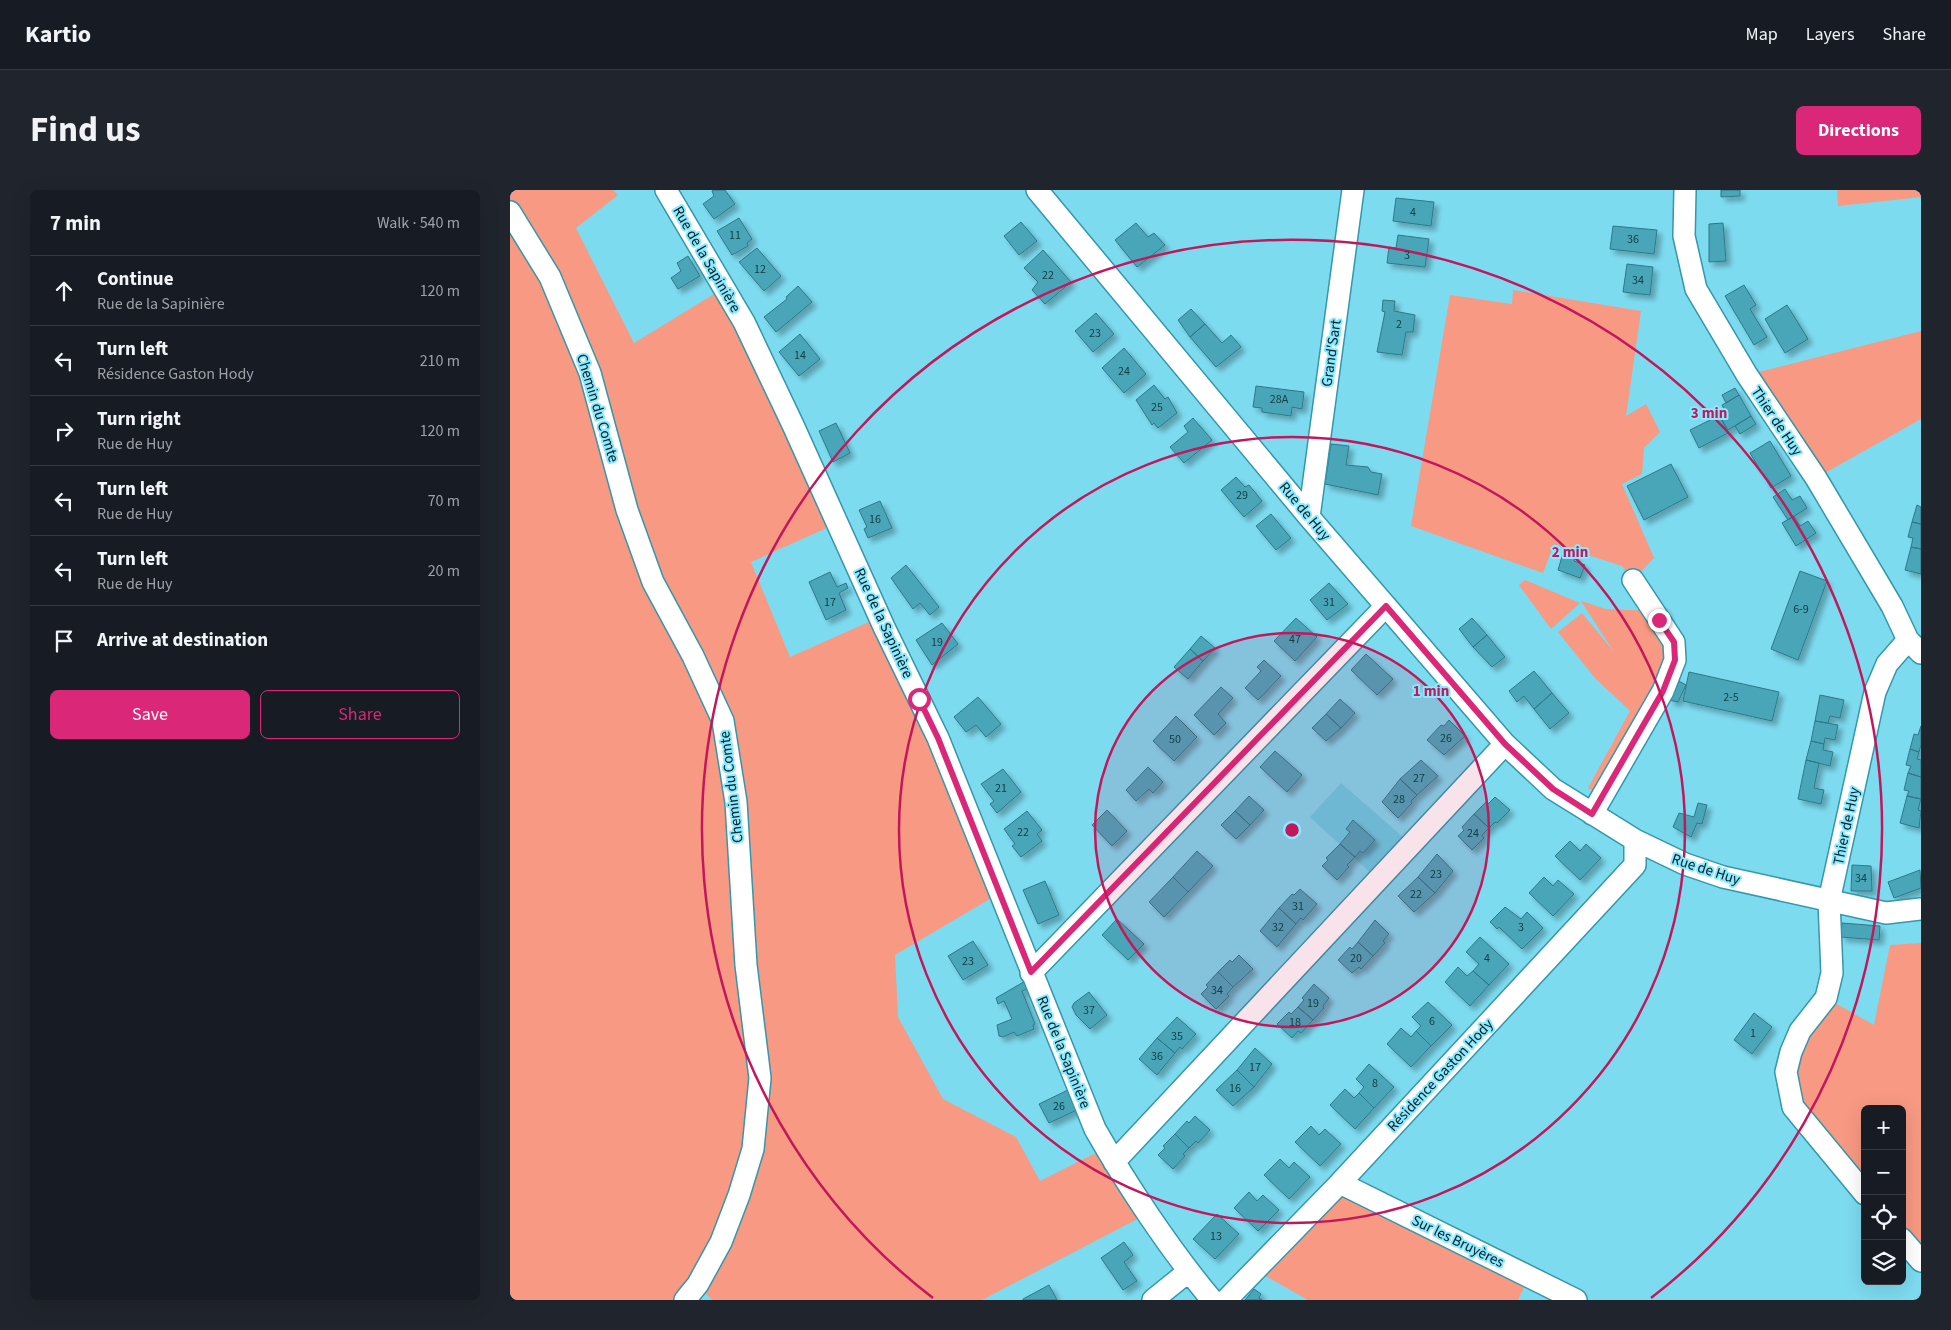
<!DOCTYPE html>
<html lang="en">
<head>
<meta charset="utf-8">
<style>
	body { margin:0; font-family:"Source Sans 3",sans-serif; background:#20242c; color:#f1f3f6 }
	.controls { position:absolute; right:15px; bottom:15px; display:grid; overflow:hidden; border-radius:8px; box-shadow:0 5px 20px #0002 }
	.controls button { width:45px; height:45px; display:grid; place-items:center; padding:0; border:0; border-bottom:1px solid #363941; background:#171b24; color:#f1f3f6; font:25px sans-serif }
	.stop { position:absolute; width:15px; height:15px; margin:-11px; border:4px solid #db2777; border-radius:50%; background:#fff }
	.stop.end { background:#db2777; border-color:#fff; box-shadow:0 1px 5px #0008 }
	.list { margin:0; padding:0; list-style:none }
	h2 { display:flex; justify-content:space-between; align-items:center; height:65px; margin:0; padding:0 20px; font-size:21px }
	h2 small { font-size:16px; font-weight:400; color:#9ea1a6 }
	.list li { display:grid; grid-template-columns:32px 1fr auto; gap:15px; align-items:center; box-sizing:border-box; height:70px; padding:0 20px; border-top:1px solid #363941 }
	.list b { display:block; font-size:19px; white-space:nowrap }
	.list p { margin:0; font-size:16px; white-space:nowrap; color:#9ea1a6 }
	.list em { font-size:16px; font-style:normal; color:#9ea1a6 }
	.actions { display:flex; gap:10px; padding:15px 20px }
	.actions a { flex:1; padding:11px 0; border:1px solid #db2777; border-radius:8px; text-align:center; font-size:18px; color:#db2777 }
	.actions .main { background:#db2777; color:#fff }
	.icon { flex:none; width:28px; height:28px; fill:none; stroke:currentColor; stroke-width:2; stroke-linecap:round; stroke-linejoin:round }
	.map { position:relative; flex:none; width:1411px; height:1110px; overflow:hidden; border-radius:8px }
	header { display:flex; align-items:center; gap:30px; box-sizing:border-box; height:70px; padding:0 25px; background:#171b24; border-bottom:1px solid #363941 }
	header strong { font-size:24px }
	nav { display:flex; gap:28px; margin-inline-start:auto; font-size:18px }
	.intro { display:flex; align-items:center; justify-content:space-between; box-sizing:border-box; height:120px; padding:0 30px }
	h1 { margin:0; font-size:35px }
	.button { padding:12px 22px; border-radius:8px; background:#db2777; color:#fff; font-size:18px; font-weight:700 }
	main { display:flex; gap:30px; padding:0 30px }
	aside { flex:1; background:#171b24; border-radius:8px; box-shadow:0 5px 20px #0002 }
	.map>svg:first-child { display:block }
	.built { fill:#64cee5 }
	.green { fill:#f79983 }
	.building { fill:#4aa6b9; stroke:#2e7887; filter:url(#shadow) }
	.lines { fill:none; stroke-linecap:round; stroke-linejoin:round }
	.minor-casing { stroke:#3497ab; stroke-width:24 }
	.minor { stroke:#fff; stroke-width:21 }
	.route { stroke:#db2777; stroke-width:6 }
	.ring { fill:none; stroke:#c2185b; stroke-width:2.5 }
	.labels { text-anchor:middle; stroke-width:4; stroke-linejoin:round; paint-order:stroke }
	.number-label { font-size:12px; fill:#124049 }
	.street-label { font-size:15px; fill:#001e24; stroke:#8ae9fe }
	.centre { fill:#c2185b; stroke:#8ae9fe; stroke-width:2.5 }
	.ring-label { font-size:15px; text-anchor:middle; font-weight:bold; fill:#c2185b; stroke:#8ae9fe; stroke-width:4; stroke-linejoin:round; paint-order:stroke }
</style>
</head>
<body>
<header>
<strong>Kartio</strong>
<nav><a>Map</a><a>Layers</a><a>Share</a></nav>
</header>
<div class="intro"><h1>Find us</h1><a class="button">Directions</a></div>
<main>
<aside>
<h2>7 min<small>Walk · 540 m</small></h2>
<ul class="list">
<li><svg class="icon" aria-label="ahead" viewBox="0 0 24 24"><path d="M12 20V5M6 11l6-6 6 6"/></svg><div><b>Continue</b><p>Rue de la Sapinière</p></div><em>120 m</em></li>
<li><svg class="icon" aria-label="left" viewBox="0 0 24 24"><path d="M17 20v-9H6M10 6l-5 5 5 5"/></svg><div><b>Turn left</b><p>Résidence Gaston Hody</p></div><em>210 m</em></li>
<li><svg class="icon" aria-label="right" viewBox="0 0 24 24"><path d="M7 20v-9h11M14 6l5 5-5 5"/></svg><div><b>Turn right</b><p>Rue de Huy</p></div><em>120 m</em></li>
<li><svg class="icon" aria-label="left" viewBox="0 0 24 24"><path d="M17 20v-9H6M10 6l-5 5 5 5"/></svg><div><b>Turn left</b><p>Rue de Huy</p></div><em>70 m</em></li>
<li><svg class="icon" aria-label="left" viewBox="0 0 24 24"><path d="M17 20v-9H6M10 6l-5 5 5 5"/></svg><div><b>Turn left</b><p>Rue de Huy</p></div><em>20 m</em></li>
<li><svg class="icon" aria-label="arrive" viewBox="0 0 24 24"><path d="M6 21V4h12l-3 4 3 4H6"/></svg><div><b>Arrive at destination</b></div></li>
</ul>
<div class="actions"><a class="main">Save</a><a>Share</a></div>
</aside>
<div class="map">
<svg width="1411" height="1110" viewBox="0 0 1411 1110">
	<defs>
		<filter id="shadow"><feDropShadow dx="4.5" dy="4.5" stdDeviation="2.5" flood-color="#0004"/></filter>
	</defs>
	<rect width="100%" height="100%" fill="#7ddbf0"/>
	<path class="built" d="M 831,593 L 901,654 L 867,689 L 800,627 Z"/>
	<path class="green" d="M 0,0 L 103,0 L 108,5 L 66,38 L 124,153 L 214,98 L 328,333 L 241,372 L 280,467 L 370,427 L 490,703 L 385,765 L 388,827 L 433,909 L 506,947 L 530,991 L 596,958 L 639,1023 L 472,1110 L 202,1110 L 188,1095 L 175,1110 L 0,1110 Z
		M 1327,0 L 1411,0 L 1411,7 L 1328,16 Z
		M 1003,100 L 1131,121 L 1116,226 L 1136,214 L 1150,242 L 1134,258 L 1132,284 L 1112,294 L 1144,368 L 1123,390 L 1112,376 L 1044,354 L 1033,383 L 901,336 L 940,105 L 1002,114 Z
		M 1411,141 L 1411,229 L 1306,288 L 1237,185 Z
		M 1015,390 L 1070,413 L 1041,439 L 1009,395 Z
		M 1071,411 L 1096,419 L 1144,421 L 1164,452 L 1093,605 L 1078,598 L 1120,521 L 1085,488 L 1048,442 L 1072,423 L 1104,462 Z
		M 1411,753 L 1411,1071 L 1392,1049 L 1392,919 L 1355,919 L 1355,1004 L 1283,917 L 1290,841 L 1316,808 L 1364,835 L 1380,755 Z
		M 830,993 L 1019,1087 L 1008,1110 L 798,1110 L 745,1080 Z"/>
	<path class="building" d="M 204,0 L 215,0 L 225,14 L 204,29 L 193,14 L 204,6 L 202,1 Z
		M 1211,0 L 1230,0 L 1230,6 L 1211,7 Z
		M 886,8 L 924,12 L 921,36 L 883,31 Z
		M 229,28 L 242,49 L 237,53 L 238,56 L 222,65 L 207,41 Z
		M 511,32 L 527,51 L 509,65 L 494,46 Z
		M 626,33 L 638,47 L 644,43 L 655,55 L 627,77 L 605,50 Z
		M 1213,33 L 1216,71 L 1199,72 L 1199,34 Z
		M 1103,36 L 1147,40 L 1144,64 L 1100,59 Z
		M 888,45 L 919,49 L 915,77 L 877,73 L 879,57 L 886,58 Z
		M 247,58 L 271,86 L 254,101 L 229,72 Z
		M 533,60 L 561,92 L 535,114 L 522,100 L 528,92 L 514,78 Z
		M 178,66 L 190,86 L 168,99 L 161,88 L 171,81 L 167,73 Z
		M 1117,74 L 1143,77 L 1140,105 L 1113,102 Z
		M 1234,95 L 1246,115 L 1240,119 L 1257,147 L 1244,155 L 1215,106 Z
		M 288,96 L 302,112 L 266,142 L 254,127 L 277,109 L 276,107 Z
		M 873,110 L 885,111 L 884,121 L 905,125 L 903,142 L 896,142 L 892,165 L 867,162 L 875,122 L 872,121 Z
		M 1277,115 L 1298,149 L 1275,163 L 1255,129 Z
		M 681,119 L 695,134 L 680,147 L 668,130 Z
		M 586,123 L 604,144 L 583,162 L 565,141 Z
		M 695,134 L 712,153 L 721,145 L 731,157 L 706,177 L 680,147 Z
		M 290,144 L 310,169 L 289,186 L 269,162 Z
		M 614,158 L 636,184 L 614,203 L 592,178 Z
		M 644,195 L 655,209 L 658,207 L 667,223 L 648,238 L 644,233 L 642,235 L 626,210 Z
		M 746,196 L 794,202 L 792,219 L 782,217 L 781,226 L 752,222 L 752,218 L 743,217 Z
		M 1225,198 L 1229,205 L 1216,213 L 1212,205 Z
		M 1229,205 L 1241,226 L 1218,240 L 1211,229 L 1217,225 L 1212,215 Z
		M 1210,225 L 1218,243 L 1189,258 L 1180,240 Z
		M 1241,226 L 1246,234 L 1230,244 L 1225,236 Z
		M 683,228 L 702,250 L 674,273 L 660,257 L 678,242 L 674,236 Z
		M 326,233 L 340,263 L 323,272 L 309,241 Z
		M 1260,251 L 1281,286 L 1261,298 L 1240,263 Z
		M 821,254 L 839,256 L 836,275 L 858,277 L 861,282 L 872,284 L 868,305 L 815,294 Z
		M 1161,274 L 1178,307 L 1134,330 L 1117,296 Z
		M 726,287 L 735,297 L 739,295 L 752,311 L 734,327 L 711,300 Z
		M 1275,299 L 1282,310 L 1290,306 L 1297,318 L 1278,330 L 1263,307 Z
		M 370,311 L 382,338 L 358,348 L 354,339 L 357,337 L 349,320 Z
		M 1407,315 L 1411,317 L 1411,334 L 1402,332 Z
		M 761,324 L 781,348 L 766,360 L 746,336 Z
		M 1284,326 L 1290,336 L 1298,331 L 1306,343 L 1286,356 L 1272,333 Z
		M 1402,332 L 1411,334 L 1411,359 L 1401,357 L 1403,348 L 1398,347 Z
		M 1401,357 L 1411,359 L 1411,384 L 1395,380 Z
		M 1053,363 L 1066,367 L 1064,371 L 1075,375 L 1070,388 L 1048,380 Z
		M 396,375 L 429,417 L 420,425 L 410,413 L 403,419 L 381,388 Z
		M 1290,381 L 1317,391 L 1288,470 L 1261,459 Z
		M 320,382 L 327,397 L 336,393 L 338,398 L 329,403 L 336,420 L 316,430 L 299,392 Z
		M 819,393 L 838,414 L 817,430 L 800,410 Z
		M 786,428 L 807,447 L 785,471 L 764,451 Z
		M 962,428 L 977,445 L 963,457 L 949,439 Z
		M 432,433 L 448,454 L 422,475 L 406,450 Z
		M 977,445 L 995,467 L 982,477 L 963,457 Z
		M 691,446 L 705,458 L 693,471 L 680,459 Z
		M 680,459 L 693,471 L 678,489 L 664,477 Z
		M 856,464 L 883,489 L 867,505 L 841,480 Z
		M 754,470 L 771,486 L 748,510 L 735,498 L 751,481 L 747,477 Z
		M 1024,481 L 1042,503 L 1024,519 L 1014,506 L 1007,512 L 999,501 Z
		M 1179,482 L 1269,502 L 1262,531 L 1173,511 Z
		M 1163,488 L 1176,495 L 1168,512 L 1159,510 Z
		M 711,497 L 723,508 L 708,524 L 716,533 L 704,545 L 684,525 Z
		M 1042,503 L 1059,523 L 1040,539 L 1024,519 Z
		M 1310,505 L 1334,510 L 1330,528 L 1320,526 L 1318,533 L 1305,531 Z
		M 468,507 L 491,534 L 476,547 L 466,535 L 456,542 L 444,527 Z
		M 830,509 L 845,523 L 831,538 L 816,524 Z
		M 816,524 L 831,538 L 816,551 L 802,538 Z
		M 666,526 L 687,547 L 664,571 L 643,551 Z
		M 939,530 L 955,546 L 934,565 L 917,550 L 931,535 L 934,536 Z
		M 1305,531 L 1328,535 L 1325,550 L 1315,548 L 1314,554 L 1301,551 Z
		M 1411,536 L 1411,555 L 1409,562 L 1400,559 L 1404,544 L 1408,545 Z
		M 1301,551 L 1314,554 L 1313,560 L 1323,562 L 1320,576 L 1296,570 Z
		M 1400,559 L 1409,562 L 1407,569 L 1411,570 L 1411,587 L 1398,583 L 1401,576 L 1396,575 Z
		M 765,561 L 792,585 L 777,602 L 750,577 Z
		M 911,570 L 928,586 L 907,605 L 890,589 Z
		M 1296,570 L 1309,573 L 1304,598 L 1314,600 L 1311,614 L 1288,609 Z
		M 638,577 L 653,592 L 643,603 L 639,599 L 626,611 L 616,600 Z
		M 493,579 L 511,602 L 487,623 L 480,614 L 484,611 L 471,594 Z
		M 1398,583 L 1411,587 L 1411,609 L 1397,606 L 1399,601 L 1394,600 Z
		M 890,589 L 907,605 L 901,611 L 902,613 L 888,628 L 872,612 Z
		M 739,606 L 754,620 L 740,635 L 725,621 Z
		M 1397,606 L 1411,609 L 1408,620 L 1411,621 L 1409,638 L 1390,633 Z
		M 985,607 L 1000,620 L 987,633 L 985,632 L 979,638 L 964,624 L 976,612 L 978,614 Z
		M 1188,613 L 1197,615 L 1192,634 L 1187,633 L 1181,647 L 1163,637 L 1169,623 L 1184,627 Z
		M 597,620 L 617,641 L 602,656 L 582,635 Z
		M 517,621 L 532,640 L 527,644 L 532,651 L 511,667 L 502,656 L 505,654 L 494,639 Z
		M 725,621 L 740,635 L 726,649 L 711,635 Z
		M 964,624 L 979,638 L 972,645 L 974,648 L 962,660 L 948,646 L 954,640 L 952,637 Z
		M 843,630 L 865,650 L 853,663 L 850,661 L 845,667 L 830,654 L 840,642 L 836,639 Z
		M 1060,651 L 1070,661 L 1076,654 L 1091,668 L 1070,690 L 1045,666 Z
		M 830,654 L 845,667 L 837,675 L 839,677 L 827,690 L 812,676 L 818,670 L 816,668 Z
		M 687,661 L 703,676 L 678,702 L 663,687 Z
		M 927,664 L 943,681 L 925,703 L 908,687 Z
		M 1342,675 L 1361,676 L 1362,701 L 1341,701 Z
		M 1410,680 L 1411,698 L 1384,708 L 1378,692 Z
		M 663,687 L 678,702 L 654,727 L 639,712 Z
		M 908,687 L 925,703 L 904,722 L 888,706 Z
		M 1034,687 L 1043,696 L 1048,690 L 1064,704 L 1043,726 L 1019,703 Z
		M 535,691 L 549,725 L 528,734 L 513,700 Z
		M 790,699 L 807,714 L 793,730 L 791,728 L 786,734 L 769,718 L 782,704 L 784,705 Z
		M 995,717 L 1011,729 L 1017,722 L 1033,738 L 1012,759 L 989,737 L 987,739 L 980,732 Z
		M 769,718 L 786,734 L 767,757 L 750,741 Z
		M 607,729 L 634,754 L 618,770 L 592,745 Z
		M 865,730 L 879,744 L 873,751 L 875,753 L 863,766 L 848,752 Z
		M 1332,733 L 1370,736 L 1369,750 L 1331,747 Z
		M 970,747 L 999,774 L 979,795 L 963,781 L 969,774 L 956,762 Z
		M 463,751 L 478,775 L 453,790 L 438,766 Z
		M 848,752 L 863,766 L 851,779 L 849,777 L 842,783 L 828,770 L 840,757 L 842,759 Z
		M 729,765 L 743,779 L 723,797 L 708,782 L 720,770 L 722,772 Z
		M 948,777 L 957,786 L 963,781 L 979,795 L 960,816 L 935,792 Z
		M 708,782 L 723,797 L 717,804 L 719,806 L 706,819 L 691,804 L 698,797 L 696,795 Z
		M 517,790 L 520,798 L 512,801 L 525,834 L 523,835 L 524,839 L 507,846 L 504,842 L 493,847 L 489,846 L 487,835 L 502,829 L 494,811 L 488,814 L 486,808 Z
		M 804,794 L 819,808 L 813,816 L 814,818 L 803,830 L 788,817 L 794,810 L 792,808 Z
		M 579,802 L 597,825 L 580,839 L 566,825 L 562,817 L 564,813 Z
		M 918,812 L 942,835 L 921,856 L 906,841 L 911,836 L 902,827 Z
		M 788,817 L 803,830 L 791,843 L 788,841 L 782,848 L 767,834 L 779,822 L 781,824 Z
		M 1244,823 L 1262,837 L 1242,864 L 1224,850 Z
		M 667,827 L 686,844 L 672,859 L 670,857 L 665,863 L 647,848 Z
		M 891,838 L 901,847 L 906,841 L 921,856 L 901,877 L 877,854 Z
		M 647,848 L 665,863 L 647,885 L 629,869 Z
		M 745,858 L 762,874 L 744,897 L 727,880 Z
		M 859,874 L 884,897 L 864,918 L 849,903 L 854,897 L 846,889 Z
		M 727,880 L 744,897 L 723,916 L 706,900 Z
		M 560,899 L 569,919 L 539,933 L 529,914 Z
		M 835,899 L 844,908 L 849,903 L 864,918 L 845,939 L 820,915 Z
		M 685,926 L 700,940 L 688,953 L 686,951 L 679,958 L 665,944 L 677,931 L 679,933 Z
		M 801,936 L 809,945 L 815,939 L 831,954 L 810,976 L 785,952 Z
		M 665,944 L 679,958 L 673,964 L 675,966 L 663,979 L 648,965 L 655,958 L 653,956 Z
		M 770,969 L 779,978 L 784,972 L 800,987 L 779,1009 L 754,985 Z
		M 739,1002 L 747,1011 L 753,1005 L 769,1020 L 748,1041 L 724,1018 Z
		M 707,1024 L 729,1044 L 705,1069 L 683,1049 Z
		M 614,1052 L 623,1065 L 614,1072 L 627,1091 L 613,1100 L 591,1068 Z
		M 539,1095 L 547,1110 L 513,1110 L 513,1109 Z
		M 744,1099 L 751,1104 L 749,1108 L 752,1110 L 735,1110 Z"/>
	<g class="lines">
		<g class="minor-casing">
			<path id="minor" d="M 156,0 L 234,132 L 283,235 L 374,437 L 428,548 L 585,939 C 617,995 660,1060 702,1110
				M 527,0 L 799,327 L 995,554 L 1043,599 L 1125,650 L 1175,674 L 1213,687 L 1376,723 L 1411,719
				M 1175,0 L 1174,46 L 1186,99 L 1237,185 L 1306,288 L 1382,416 L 1398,450 L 1411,463
				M 0,22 L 40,87 L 80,183 L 117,320 L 143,392 L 183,466 L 213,531 L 226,612 L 236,775 L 250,888 L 243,959 L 229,1005 L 211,1052 L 188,1094 L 175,1110
				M 799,327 L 843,0
				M 1082,624 L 1153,501 L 1165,470 L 1164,452 L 1123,390
				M 521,783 L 876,416
				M 604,972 L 995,554
				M 830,993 L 1066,1110
				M 1355,1004 L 1283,917 L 1276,882 L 1281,862 L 1290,841 L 1316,808 L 1322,783 L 1319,711 L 1365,502 L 1377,474 L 1398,450
				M 1392,1049 L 1411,1071
				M 643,1110 L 679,1081
				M 716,1110 L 830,993 L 1125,675 L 1125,650"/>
		</g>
		<use href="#minor" class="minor"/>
	</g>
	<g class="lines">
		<path class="route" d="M 409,509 L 428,548 L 521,782 L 876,416 L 995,554 L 1043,599 L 1082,624 L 1153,501 L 1165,470 L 1164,452 L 1149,430"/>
	</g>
	<circle cx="782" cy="640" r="197" fill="#c2185b" fill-opacity=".12"/>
	<g class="ring">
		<circle cx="782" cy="640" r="197"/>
		<circle cx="782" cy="640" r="393"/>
		<path d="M423 1108A590 590 0 1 1 1141 1108"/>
	</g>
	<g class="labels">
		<g class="number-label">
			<text x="903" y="26">4</text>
			<text x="225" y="49">11</text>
			<text x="1123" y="53">36</text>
			<text x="897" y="69">3</text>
			<text x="250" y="83">12</text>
			<text x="538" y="89">22</text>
			<text x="1128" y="94">34</text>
			<text x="889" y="138">2</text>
			<text x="585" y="147">23</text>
			<text x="290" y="169">14</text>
			<text x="614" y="185">24</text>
			<text x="769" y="213">28A</text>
			<text x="647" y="221">25</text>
			<text x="732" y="309">29</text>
			<text x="365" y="333">16</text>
			<text x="320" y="416">17</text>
			<text x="819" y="416">31</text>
			<text x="1291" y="423">6-9</text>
			<text x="785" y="453">47</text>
			<text x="427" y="456">19</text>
			<text x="1221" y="511">2-5</text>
			<text x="936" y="552">26</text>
			<text x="665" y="553">50</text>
			<text x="909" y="592">27</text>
			<text x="491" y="602">21</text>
			<text x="889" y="613">28</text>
			<text x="513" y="646">22</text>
			<text x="963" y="647">24</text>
			<text x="926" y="688">23</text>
			<text x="1351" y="692">34</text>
			<text x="906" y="708">22</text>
			<text x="788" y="720">31</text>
			<text x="768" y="741">32</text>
			<text x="1011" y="741">3</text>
			<text x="846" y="772">20</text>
			<text x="977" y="772">4</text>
			<text x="458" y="775">23</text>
			<text x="707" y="804">34</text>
			<text x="803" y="817">19</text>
			<text x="579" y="824">37</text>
			<text x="922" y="835">6</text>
			<text x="785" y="836">18</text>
			<text x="1243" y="847">1</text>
			<text x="667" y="850">35</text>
			<text x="647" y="870">36</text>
			<text x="745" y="881">17</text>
			<text x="865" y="897">8</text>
			<text x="725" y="902">16</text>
			<text x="549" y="920">26</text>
			<text x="706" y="1050">13</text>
		</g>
		<g class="street-label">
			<text transform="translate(197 69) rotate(60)" y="5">Rue de la Sapinière</text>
			<text transform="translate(821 163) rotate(-82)" y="5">Grand'Sart</text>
			<text transform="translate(88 218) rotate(73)" y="5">Chemin du Comte</text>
			<text transform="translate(1267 231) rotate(56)" y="5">Thier de Huy</text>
			<text transform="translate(795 321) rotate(50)" y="5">Rue de Huy</text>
			<text transform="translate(374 433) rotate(65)" y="5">Rue de la Sapinière</text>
			<text transform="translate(221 597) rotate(-97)" y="5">Chemin du Comte</text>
			<text transform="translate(1336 636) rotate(-78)" y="5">Thier de Huy</text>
			<text transform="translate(1196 679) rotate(18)" y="5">Rue de Huy</text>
			<text transform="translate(554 862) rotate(68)" y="5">Rue de la Sapinière</text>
			<text transform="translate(930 885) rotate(-47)" y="5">Résidence Gaston Hody</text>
			<text transform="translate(948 1051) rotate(26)" y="5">Sur les Bruyères</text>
		</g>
	</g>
	<circle cx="782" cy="640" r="8" class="centre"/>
	<g class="ring-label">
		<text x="1199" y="228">3 min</text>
		<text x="1060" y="367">2 min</text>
		<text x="921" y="506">1 min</text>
	</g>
</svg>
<div class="controls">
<button>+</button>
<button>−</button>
<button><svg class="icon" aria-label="locate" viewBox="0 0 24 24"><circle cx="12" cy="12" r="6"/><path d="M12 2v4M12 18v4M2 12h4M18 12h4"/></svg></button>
<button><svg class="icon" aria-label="layers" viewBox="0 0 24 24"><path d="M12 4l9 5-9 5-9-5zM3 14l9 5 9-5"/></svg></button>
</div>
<div class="stop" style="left:409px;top:509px"></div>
<div class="stop end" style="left:1149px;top:430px"></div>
</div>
</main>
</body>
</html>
